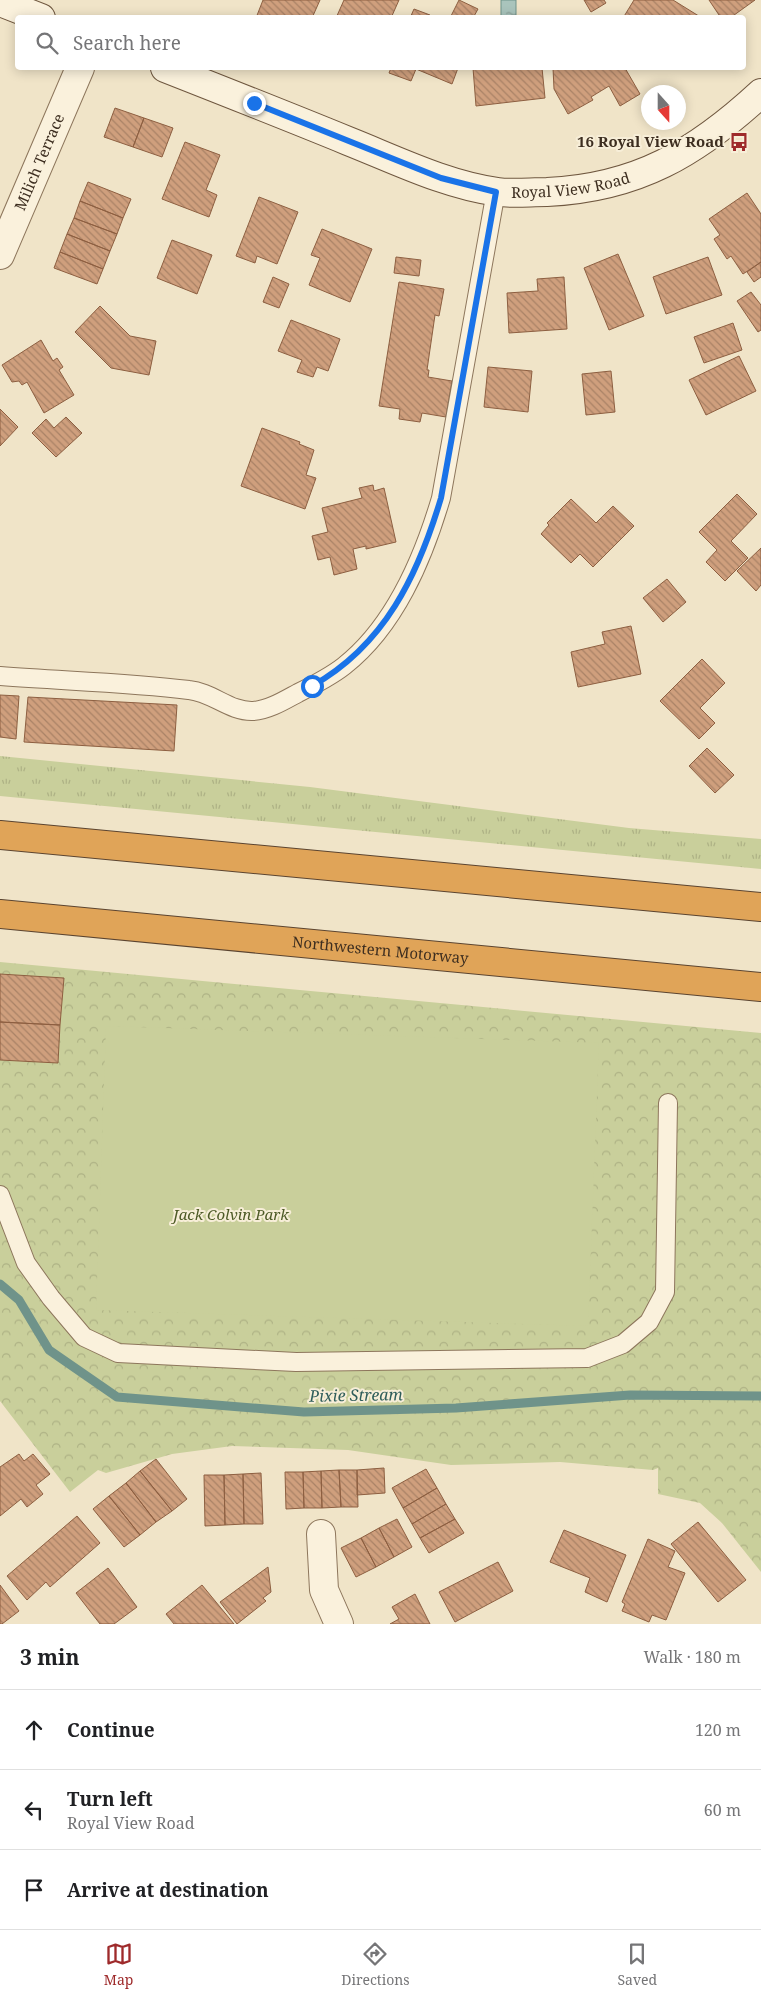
<!DOCTYPE html>
<html lang="en">
<head>
<meta charset="utf-8">
<style>
	body { margin:0; font-family:"Noto Serif",serif; background:#f6f6f6; color:#202124 }
	.compass { position:absolute; left:641px; top:85px; width:45px; height:45px; border-radius:50%; background:#fff; box-shadow:0 2px 12px #0003; rotate:159deg }
	.stop { position:absolute; width:15px; height:15px; margin:-11px; border:4px solid #1a73e8; border-radius:50%; background:#fff }
	.stop.end { background:#1a73e8; border-color:#fff; box-shadow:0 1px 5px #0008 }
	.list { margin:0; padding:0; list-style:none }
	h2 { display:flex; justify-content:space-between; align-items:center; height:65px; margin:0; padding:0 20px; font-size:21px }
	h2 small { font-size:16px; font-weight:400; color:#757577 }
	.list li { display:grid; grid-template-columns:32px 1fr auto; gap:15px; align-items:center; box-sizing:border-box; height:80px; padding:0 20px; border-top:1px solid #e0e0e0 }
	.list b { display:block; font-size:19px; white-space:nowrap }
	.list p { margin:0; font-size:16px; white-space:nowrap; color:#757577 }
	.list em { font-size:16px; font-style:normal; color:#757577 }
	.icon { flex:none; width:28px; height:28px; fill:none; stroke:currentColor; stroke-width:2; stroke-linecap:round; stroke-linejoin:round }
	.map { position:relative; flex:none; width:761px; height:1624px; overflow:hidden }
	.search { position:absolute; background:#fff; box-shadow:0 2px 12px #0003; left:15px; right:15px; top:15px; height:55px; display:flex; align-items:center; gap:12px; box-sizing:border-box; padding:0 18px; border-radius:5px; color:#757577; font-size:19px }
	.sheet { height:305px; background:#fff }
	nav { display:flex; justify-content:space-around; align-items:center; box-sizing:border-box; height:70px; border-top:1px solid #e0e0e0; background:#fff; font-size:14px; color:#757577 }
	nav a { display:grid; justify-items:center; gap:2px }
	nav .on { color:#9e2a2b }
	.map>svg:first-child { display:block }
	.grass { fill:url(#grass-tufts) }
	.forest { fill:url(#forest-crowns) }
	.pitch { fill:#c9cf9b }
	.water { fill:url(#water-ripples); stroke:#6f938a }
	.lines { fill:none; stroke-linecap:round; stroke-linejoin:round }
	.stream { stroke:#6f938a; stroke-width:9 }
	.building { fill:url(#building-back-hatch); stroke:#8d5f41 }
	.lane-casing { stroke:#8d765c; stroke-width:20 }
	.street-casing { stroke:#8d765c; stroke-width:30 }
	.secondary-casing { stroke:#6f573f; stroke-width:30 }
	.highway-casing { stroke:#5b4430; stroke-width:30 }
	.lane { stroke:#faf1dc; stroke-width:18 }
	.street { stroke:#faf1dc; stroke-width:28 }
	.secondary { stroke:#faf1dc; stroke-width:28 }
	.highway { stroke:#e0a458; stroke-width:28 }
	.route { stroke:#1a73e8; stroke-width:6 }
	.labels { text-anchor:middle; stroke-width:4; stroke-linejoin:round; paint-order:stroke }
	.poi-label { font-size:15px; font-weight:bold; fill:#3d2e20; stroke:#f7eed8; text-anchor:end }
	.street-label { font-size:15px; fill:#3d2e20; stroke:#f7eed8 }
	.park-label { font-size:15px; font-style:italic; fill:#4d5a26; stroke:#f7eed8 }
	.water-label { font-size:16px; font-style:italic; fill:#2f5d5a; stroke:#f7eed8 }
</style>
</head>
<body>
<div class="map">
<svg width="761" height="1624" viewBox="0 0 761 1624">
	<defs>
		<pattern id="grass-tufts" width="24" height="20" patternUnits="userSpaceOnUse" patternTransform="scale(1.25)"><rect width="24" height="20" fill="#c9cf9b"/><path d="M3 7l-1-3M5 7V3M7 7l1-3M15 17l-1-3M17 17v-4M19 17l1-3" fill="none" stroke="#aeb285"/></pattern>
		<pattern id="forest-crowns" width="20" height="18" patternUnits="userSpaceOnUse" patternTransform="scale(1.25)"><rect width="20" height="18" fill="#c9cf9b"/><path d="M2 6a3 3 0 1 1 6 0M12 15a3 3 0 1 1 6 0" fill="none" stroke="#aeb285"/></pattern>
		<pattern id="water-ripples" width="26" height="14" patternUnits="userSpaceOnUse" patternTransform="scale(1.25)"><rect width="26" height="14" fill="#a9c4bc"/><path d="M2 4q2-2 4 0t4 0M15 11q2-2 4 0t4 0" fill="none" stroke="#8ba098"/></pattern>
		<pattern id="building-back-hatch" width="6" height="6" patternUnits="userSpaceOnUse" patternTransform="scale(1.25)"><rect width="6" height="6" fill="#cf9f7d"/><path d="M-1 5l2 2M0 0l6 6M5-1l2 2" fill="none" stroke="#a98266"/></pattern>
	</defs>
	<rect width="100%" height="100%" fill="#f0e4c8"/>
	<path class="grass" d="M 0,756 L 310,787 L 629,828 L 761,839 L 761,869 L 0,796 Z"/>
	<path class="forest" d="M 0,962 L 761,1033 L 761,1572 L 722,1523 L 700,1503 L 658,1494 L 658,1468 L 653,1470 L 560,1462 L 451,1465 L 348,1450 L 232,1446 L 172,1454 L 106,1473 L 98,1470 L 70,1492 L 0,1401 Z"/>
	<path class="pitch" d="M 106,1026 L 599,1043 L 588,1326 L 96,1310 Z"/>
	<path class="water" d="M 501,0 L 516,0 L 516,17 L 501,17 Z"/>
	<g class="lines">
		<path class="stream" d="M 0,1284 L 19,1300 L 49,1350 L 117,1397 L 304,1412 L 456,1408 L 630,1395 L 761,1396"/>
	</g>
	<path class="building" d="M 263,0 L 320,0 L 312,18 L 256,18 Z
		M 344,0 L 399,0 L 391,18 L 336,18 Z
		M 459,0 L 478,9 L 473,18 L 450,18 Z
		M 584,0 L 604,0 L 606,3 L 591,12 Z
		M 634,0 L 673,0 L 702,18 L 623,18 Z
		M 709,0 L 755,0 L 730,18 L 721,18 Z
		M 414,9 L 430,15 L 429,18 L 410,18 Z
		M 391,68 L 458,68 L 452,84 L 416,69 L 411,81 L 389,73 Z
		M 473,68 L 542,68 L 545,98 L 476,106 Z
		M 553,68 L 625,68 L 640,94 L 620,106 L 609,86 L 591,97 L 593,100 L 568,114 L 554,89 Z
		M 115,108 L 144,118 L 133,147 L 104,137 Z
		M 144,118 L 173,128 L 162,157 L 133,147 Z
		M 185,142 L 220,155 L 206,190 L 217,195 L 209,217 L 162,199 Z
		M 88,182 L 131,199 L 123,218 L 80,201 Z
		M 747,193 L 761,214 L 761,262 L 743,274 L 731,256 L 727,259 L 714,239 L 720,235 L 709,219 Z
		M 259,197 L 298,212 L 277,264 L 257,256 L 255,263 L 236,256 Z
		M 80,201 L 123,218 L 117,234 L 74,218 Z
		M 74,218 L 117,234 L 110,251 L 67,234 Z
		M 322,229 L 372,249 L 350,302 L 309,285 L 320,258 L 311,255 Z
		M 67,234 L 110,251 L 103,269 L 60,252 Z
		M 172,240 L 212,255 L 197,294 L 157,278 Z
		M 60,252 L 103,269 L 97,284 L 54,268 Z
		M 618,254 L 644,316 L 609,330 L 584,268 Z
		M 396,257 L 421,260 L 419,276 L 394,273 Z
		M 708,257 L 722,295 L 666,314 L 653,277 Z
		M 761,262 L 761,277 L 754,282 L 747,272 Z
		M 273,277 L 289,284 L 279,308 L 263,302 Z
		M 564,277 L 567,329 L 509,333 L 507,293 L 538,291 L 537,279 Z
		M 399,282 L 444,289 L 439,316 L 435,315 L 427,370 L 429,370 L 428,377 L 452,381 L 446,417 L 422,413 L 420,422 L 399,419 L 400,409 L 379,406 Z
		M 751,292 L 761,305 L 761,330 L 758,332 L 737,301 Z
		M 100,306 L 130,336 L 156,341 L 149,375 L 111,368 L 75,332 Z
		M 291,320 L 340,339 L 328,371 L 317,367 L 313,377 L 297,372 L 302,360 L 278,351 Z
		M 733,323 L 742,350 L 704,363 L 694,337 Z
		M 41,340 L 53,361 L 57,358 L 63,367 L 59,370 L 74,395 L 44,413 L 27,382 L 22,385 L 19,381 L 12,382 L 2,365 Z
		M 739,356 L 756,391 L 706,415 L 689,380 Z
		M 488,367 L 532,371 L 528,412 L 484,407 Z
		M 611,371 L 615,412 L 586,415 L 582,374 Z
		M 0,409 L 18,427 L 0,446 Z
		M 66,417 L 82,433 L 56,457 L 32,433 L 46,419 L 54,428 Z
		M 262,428 L 300,442 L 299,444 L 314,450 L 306,475 L 316,478 L 305,509 L 241,486 Z
		M 373,485 L 374,491 L 384,488 L 396,542 L 366,549 L 366,546 L 353,549 L 357,569 L 334,575 L 330,557 L 318,560 L 312,536 L 328,532 L 322,508 L 362,498 L 359,488 Z
		M 737,494 L 757,514 L 731,541 L 748,558 L 725,581 L 706,562 L 717,550 L 699,532 Z
		M 571,499 L 596,523 L 613,506 L 634,526 L 593,567 L 580,554 L 571,563 L 541,534 L 549,525 L 547,523 Z
		M 761,548 L 761,585 L 756,591 L 737,571 Z
		M 667,579 L 686,602 L 663,622 L 643,598 Z
		M 631,626 L 641,674 L 578,687 L 571,652 L 605,644 L 602,632 Z
		M 702,659 L 725,683 L 700,708 L 715,723 L 699,739 L 660,701 Z
		M 0,695 L 19,696 L 16,739 L 0,737 Z
		M 28,697 L 177,705 L 174,751 L 24,742 Z
		M 707,748 L 734,775 L 715,793 L 689,766 Z
		M 0,974 L 64,978 L 60,1025 L 0,1022 Z
		M 0,1022 L 60,1025 L 58,1063 L 0,1060 Z
		M 19,1454 L 24,1461 L 33,1454 L 50,1474 L 36,1485 L 43,1494 L 27,1507 L 21,1499 L 0,1516 L 0,1467 Z
		M 156,1459 L 187,1499 L 172,1511 L 140,1471 Z
		M 384,1468 L 385,1493 L 357,1495 L 357,1470 Z
		M 426,1469 L 437,1488 L 403,1508 L 392,1488 Z
		M 339,1470 L 341,1507 L 322,1508 L 321,1471 Z
		M 339,1470 L 357,1470 L 358,1507 L 341,1507 Z
		M 140,1471 L 172,1511 L 156,1522 L 126,1483 Z
		M 321,1471 L 322,1508 L 304,1508 L 303,1472 Z
		M 285,1472 L 303,1472 L 304,1508 L 286,1509 Z
		M 261,1473 L 263,1524 L 244,1524 L 243,1474 Z
		M 243,1474 L 244,1524 L 225,1525 L 224,1475 Z
		M 204,1475 L 224,1475 L 225,1525 L 205,1526 Z
		M 126,1483 L 156,1522 L 140,1535 L 109,1496 Z
		M 437,1488 L 446,1504 L 412,1524 L 403,1508 Z
		M 109,1496 L 140,1535 L 124,1547 L 93,1509 Z
		M 446,1504 L 455,1519 L 420,1538 L 412,1524 Z
		M 77,1516 L 100,1543 L 50,1587 L 46,1582 L 27,1600 L 7,1576 Z
		M 397,1519 L 412,1547 L 394,1557 L 379,1528 Z
		M 455,1519 L 464,1533 L 429,1553 L 420,1538 Z
		M 698,1522 L 746,1580 L 718,1602 L 671,1544 Z
		M 379,1528 L 394,1557 L 376,1567 L 361,1538 Z
		M 564,1530 L 626,1555 L 607,1602 L 585,1592 L 590,1578 L 550,1562 Z
		M 361,1538 L 376,1567 L 356,1577 L 341,1548 Z
		M 648,1539 L 675,1551 L 668,1567 L 685,1573 L 666,1620 L 652,1615 L 649,1622 L 622,1611 L 625,1604 L 622,1602 Z
		M 498,1562 L 513,1591 L 455,1622 L 439,1592 Z
		M 268,1567 L 271,1592 L 263,1598 L 266,1601 L 237,1624 L 220,1602 Z
		M 108,1568 L 137,1607 L 114,1624 L 100,1624 L 76,1593 Z
		M 0,1585 L 19,1611 L 2,1624 L 0,1624 Z
		M 202,1585 L 234,1624 L 174,1624 L 166,1614 Z
		M 415,1594 L 430,1624 L 390,1624 L 399,1619 L 392,1607 Z"/>
	<g class="lines">
		<g class="lane-casing">
			<path id="lane" d="M 0,676 C 63,681 127,682 189,690 C 212,692 230,712 253,711 C 269,710 285,700 298,693 C 314,685 330,677 344,666 C 395,626 423,559 441,498 L 496,191
				M 0,1195 L 26,1263 L 51,1298 L 84,1337 L 118,1353 L 296,1362 L 587,1358 L 623,1344 L 649,1322 L 665,1292 L 668,1103"/>
		</g>
		<g class="street-casing">
			<g id="street">
				<path id="s1" d="M 0,255 L 80,68"/>
				<path d="M 321,1534 L 324,1590 L 339,1624"/>
			</g>
		</g>
		<g class="secondary-casing">
			<g id="secondary">
				<path d="M 0,2 L 41,18"/>
				<path id="s2" d="M 165,68 C 226,92 287,116 348,141 C 396,160 446,185 498,192 C 514,194 530,192 547,192 C 637,188 696,153 761,93"/>
			</g>
		</g>
		<g class="highway-casing">
			<g id="highway">
				<path d="M 0,835 L 761,907"/>
				<path id="s3" d="M 0,914 L 761,987"/>
			</g>
		</g>
		<use href="#lane" class="lane"/>
		<use href="#street" class="street"/>
		<use href="#secondary" class="secondary"/>
		<use href="#highway" class="highway"/>
	</g>
	<g class="lines">
		<path class="route" d="M 254,103 L 441,178 L 496,192 L 441,498 C 418,575 385,645 312,686"/>
	</g>
	<defs>
		<g id="bus-bare" transform="scale(1.5)"><path d="M-5-6H5V4H4V6H2V4H-2V6H-4V4H-5ZM-3.5-4V0h7V-4ZM-3.5 1.2v1.5H-2V1.2ZM2 1.2v1.5H3.5V1.2Z" fill="#9e2a2b" stroke="#f7eed8" stroke-width="2.5" paint-order="stroke"/></g>
	</defs>
	<g fill-rule="evenodd">
		<use href="#bus-bare" x="739" y="142"/>
	</g>
	<g class="labels">
		<g class="poi-label">
			<text x="724" y="147">16 Royal View Road</text>
		</g>
		<g class="street-label">
			<text dy="5" stroke="none"><textPath href="#s1" startOffset="101">Milich Terrace</textPath></text>
			<text dy="5" stroke="none"><textPath href="#s2" startOffset="429">Royal View Road</textPath></text>
			<text dy="5" stroke="none"><textPath href="#s3" startOffset="382">Northwestern Motorway</textPath></text>
		</g>
		<g class="park-label">
			<text x="231" y="1220">Jack Colvin Park</text>
		</g>
		<g class="water-label">
			<text transform="translate(356 1395) rotate(-1)" y="6">Pixie Stream</text>
		</g>
	</g>
</svg>
<svg class="compass" viewBox="-18 -18 36 36"><path d="M0-13l5 13h-10z" fill="#e53935"/><path d="M0 13l5-13h-10z" fill="#757577"/></svg>
<div class="stop" style="left:312px;top:686px"></div>
<div class="stop end" style="left:254px;top:103px"></div>
<div class="search"><svg class="icon" aria-label="search" viewBox="0 0 24 24"><circle cx="10" cy="10" r="6"/><path d="M15 15l6 6"/></svg>Search here</div>
</div>
<section class="sheet">
<h2>3 min<small>Walk · 180 m</small></h2>
<ul class="list">
<li><svg class="icon" aria-label="ahead" viewBox="0 0 24 24"><path d="M12 20V5M6 11l6-6 6 6"/></svg><div><b>Continue</b></div><em>120 m</em></li>
<li><svg class="icon" aria-label="left" viewBox="0 0 24 24"><path d="M17 20v-9H6M10 6l-5 5 5 5"/></svg><div><b>Turn left</b><p>Royal View Road</p></div><em>60 m</em></li>
<li><svg class="icon" aria-label="arrive" viewBox="0 0 24 24"><path d="M6 21V4h12l-3 4 3 4H6"/></svg><div><b>Arrive at destination</b></div></li>
</ul>
</section>
<nav>
<a class="on"><svg class="icon" aria-label="map" viewBox="0 0 24 24"><path d="M3 6l6-2 6 2 6-2v14l-6 2-6-2-6 2zM9 4v14M15 6v14"/></svg>Map</a>
<a><svg class="icon" aria-label="directions" viewBox="0 0 24 24"><path d="M12 3l9 9-9 9-9-9zM9 14v-3h6M13 9l2 2-2 2"/></svg>Directions</a>
<a><svg class="icon" aria-label="saved" viewBox="0 0 24 24"><path d="M7 4h10v16l-5-4-5 4z"/></svg>Saved</a>
</nav>
</body>
</html>
